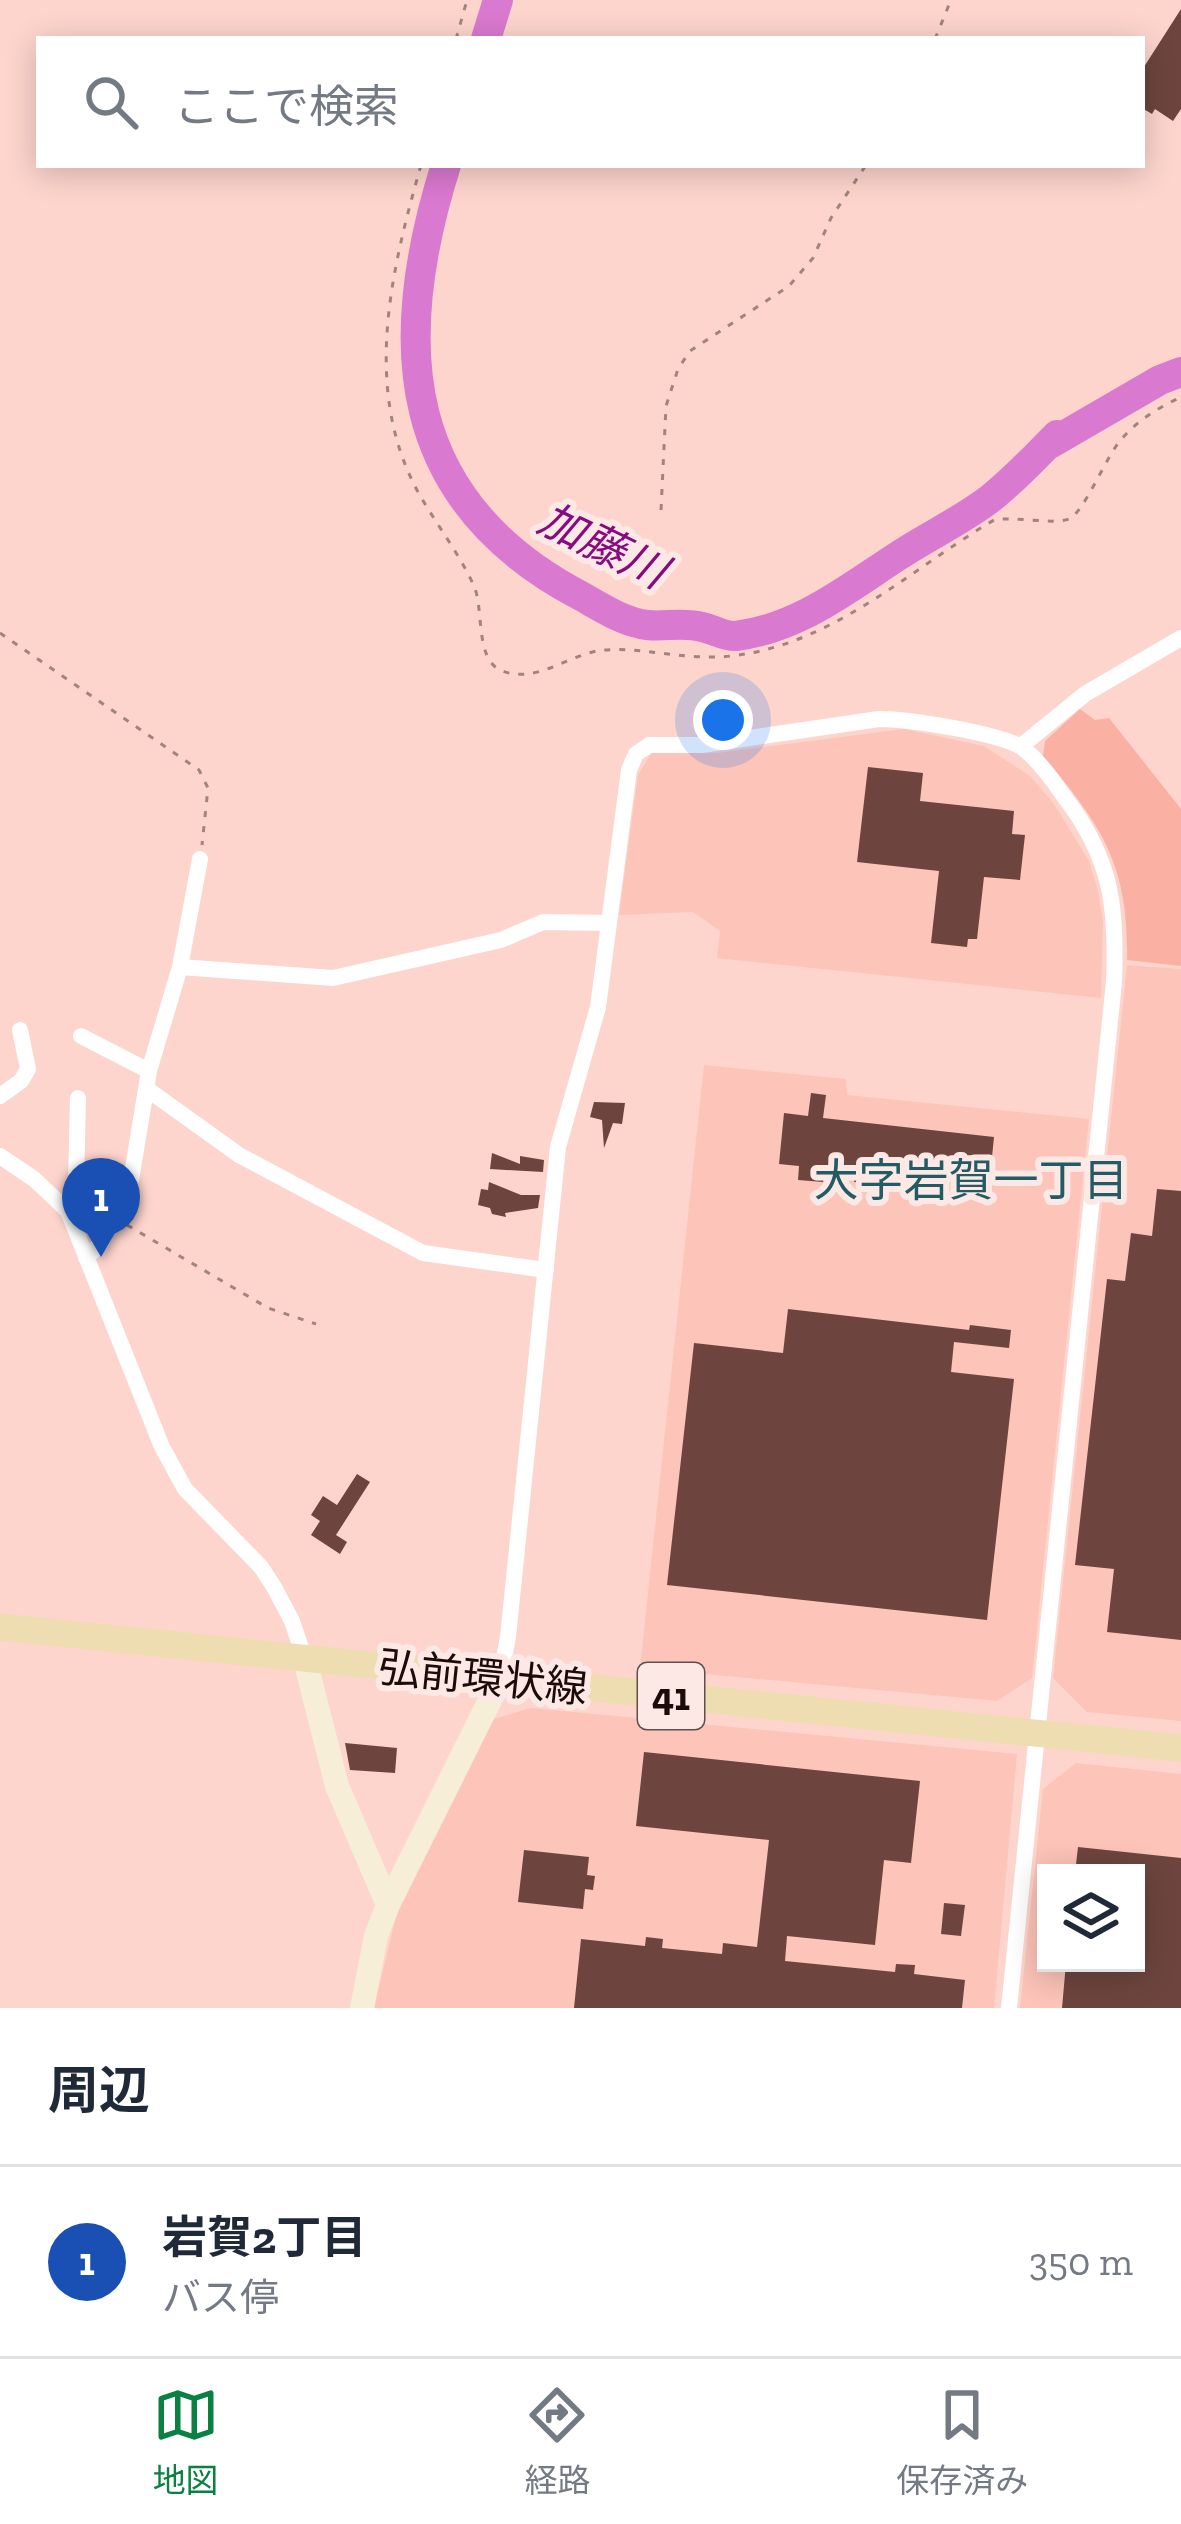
<!DOCTYPE html>
<html lang="ja">
<head>
<meta charset="utf-8">
<style>
	body { margin:0; font-family:"Zilla Slab","Noto Sans JP",serif; background:#f2f2f3; color:#1f2937 }
	.controls { position:absolute; right:36px; bottom:36px; display:grid; overflow:hidden; border-radius:0px; box-shadow:0 6px 30px #0003 }
	.controls button { width:108px; height:108px; display:grid; place-items:center; padding:0; border:0; border-bottom:3px solid #e0e1e3; background:#fff; color:#1f2937; font:60px sans-serif }
	.you { position:absolute; left:723px; top:720px; width:42px; height:42px; margin:-30px; border:9px solid #fff; border-radius:50%; background:#1a73e8; box-shadow:0 0 0 18px #1a73e833 }
	.badge { display:grid; place-items:center; width:78px; height:78px; border-radius:50%; background:#0b8043; color:#fff; font-size:39px; font-weight:700 }
	.pin { position:absolute; translate:-50% -99px; filter:drop-shadow(0 3px 6px #0008) }
	.pin::after { content:''; position:absolute; top:63px; width:42px; height:36px; background:inherit; clip-path:polygon(0 0,100% 0,50% 100%) }
	.list { margin:0; padding:0; list-style:none }
	h2 { display:flex; justify-content:space-between; align-items:center; height:156px; margin:0; padding:0 48px; font-size:51px }
	h2 small { font-size:39px; font-weight:400; color:#747a83 }
	.list li { display:grid; grid-template-columns:78px 1fr auto; gap:36px; align-items:center; box-sizing:border-box; height:192px; padding:0 48px; border-top:3px solid #e0e1e3 }
	.list b { display:block; font-size:45px; white-space:nowrap }
	.list p { margin:0; font-size:39px; white-space:nowrap; color:#747a83 }
	.list em { font-size:39px; font-style:normal; color:#747a83 }
	.icon { flex:none; width:66px; height:66px; fill:none; stroke:currentColor; stroke-width:2; stroke-linecap:round; stroke-linejoin:round }
	.map { position:relative; flex:none; width:1181px; height:2008px; overflow:hidden }
	.search { position:absolute; background:#fff; box-shadow:0 6px 30px #0003; left:36px; right:36px; top:36px; height:132px; display:flex; align-items:center; gap:30px; box-sizing:border-box; padding:0 42px; border-radius:0px; color:#747a83; font-size:45px }
	.sheet { height:348px; background:#fff }
	nav { display:flex; justify-content:space-around; align-items:center; box-sizing:border-box; height:168px; border-top:3px solid #e0e1e3; background:#fff; font-size:33px; color:#747a83 }
	nav a { display:grid; justify-items:center; gap:6px }
	nav .on { color:#0b8043 }
	.map>svg:first-child { display:block }
	.built { fill:#fdc4b9; fill-rule:evenodd }
	.green { fill:#fab1a3 }
	.lines { fill:none; stroke-linecap:round; stroke-linejoin:round }
	.river { stroke:#da79d0; stroke-width:30 }
	.building { fill:#6d453e }
	.path { stroke:#a2847e; stroke-width:3; stroke-dasharray:6 9; stroke-linecap:butt }
	.street { stroke:#fff; stroke-width:16 }
	.secondary { stroke:#f6eed7; stroke-width:24 }
	.primary { stroke:#edddb0; stroke-width:27 }
	.labels { text-anchor:middle; stroke-width:12; stroke-linejoin:round; paint-order:stroke }
	.shield { fill:#fce8e4; stroke:#5f4e4b; stroke-width:3 }
	.shield-label { font-size:39px; font-weight:bold; fill:#1c0c09 }
	.street-label { font-size:42px; fill:#1c0c09; stroke:#fce8e4 }
	.water-label { font-size:45px; font-style:italic; fill:#870b80; stroke:#fce8e4 }
	.neighbourhood-label { font-size:45px; fill:#225b64; stroke:#fce8e4 }
</style>
</head>
<body>
<div class="map">
<svg width="1181" height="2008" viewBox="0 0 1181 2008">
	<rect width="100%" height="100%" fill="#fdd5cd"/>
	<path class="built" d="M 904,729 L 984,746 L 1030,776 L 1054,804 L 1089,861 L 1098,891 L 1103,922 L 1101,998 L 717,958 L 720,931 L 693,912 L 619,915 L 638,775 L 652,752 L 717,753 Z
		M 1127,965 L 1181,969 L 1181,1721 L 1087,1712 L 1053,1678 Z
		M 704,1065 L 846,1079 L 847,1095 L 1089,1119 L 1032,1678 L 997,1701 L 640,1668 Z
		M 531,1708 L 1017,1754 L 994,2008 L 374,2008 L 398,1908 L 490,1720 Z
		M 1076,1763 L 1181,1774 L 1181,2008 L 1020,2008 L 1043,1789 ZM 1046,1873 L 1136,1873 L 1136,1963 L 1046,1963 Z"/>
	<path class="green" d="M 1080,709 L 1095,720 L 1109,718 L 1181,809 L 1181,966 L 1127,960 C 1129,865 1102,826 1043,756 L 1045,741 Z"/>
	<g class="lines">
		<path class="river" d="M 486,39 L 498,0
			M 446,165 C 389,345 400,501 581,596 C 601,607 623,622 647,625 C 665,627 684,622 702,627 C 713,629 725,637 736,636 C 799,628 847,589 898,556 C 928,536 963,520 991,498 C 1015,479 1036,456 1057,435 L 1048,445 L 1160,380 L 1181,372"/>
	</g>
	<path class="building" d="M 1181,9 L 1181,109 L 1173,121 L 1155,109 L 1152,114 L 1142,108 L 1142,70 Z
		M 868,767 L 923,773 L 920,801 L 1014,811 L 1012,834 L 1025,835 L 1020,880 L 984,877 L 977,939 L 968,939 L 967,947 L 931,943 L 939,871 L 857,862 Z
		M 811,1093 L 826,1095 L 823,1118 L 994,1137 L 989,1187 L 893,1176 L 892,1186 L 854,1182 L 856,1172 L 825,1169 L 823,1182 L 798,1180 L 799,1166 L 779,1164 L 784,1113 L 808,1116 Z
		M 594,1102 L 625,1103 L 622,1124 L 613,1123 L 604,1148 L 602,1120 L 590,1117 Z
		M 492,1153 L 520,1164 L 520,1156 L 544,1160 L 543,1172 L 490,1169 Z
		M 489,1182 L 521,1195 L 540,1195 L 538,1208 L 505,1213 L 506,1217 L 492,1214 L 490,1208 L 478,1205 L 481,1189 L 488,1190 Z
		M 1157,1189 L 1181,1191 L 1181,1640 L 1107,1632 L 1114,1569 L 1075,1565 L 1107,1279 L 1125,1281 L 1131,1233 L 1152,1236 Z
		M 788,1309 L 969,1330 L 970,1325 L 1011,1330 L 1009,1348 L 954,1342 L 951,1372 L 1014,1379 L 987,1620 L 667,1585 L 694,1343 L 783,1353 Z
		M 357,1474 L 370,1482 L 336,1535 L 347,1542 L 340,1554 L 311,1535 L 320,1521 L 311,1515 L 323,1496 L 337,1505 Z
		M 345,1743 L 397,1748 L 395,1773 L 350,1770 Z
		M 644,1752 L 920,1781 L 911,1863 L 884,1860 L 875,1945 L 787,1936 L 785,1961 L 895,1972 L 896,1964 L 915,1965 L 914,1974 L 965,1980 L 962,2008 L 574,2008 L 581,1939 L 645,1946 L 646,1937 L 663,1939 L 662,1948 L 722,1954 L 723,1943 L 757,1947 L 769,1840 L 636,1826 Z
		M 1078,1847 L 1181,1858 L 1181,2008 L 1062,2008 L 1066,1963 L 1136,1963 L 1136,1873 L 1075,1873 Z
		M 524,1850 L 589,1857 L 587,1875 L 595,1876 L 593,1890 L 585,1889 L 583,1909 L 518,1902 Z
		M 944,1903 L 965,1905 L 961,1936 L 941,1934 Z"/>
	<g class="lines">
		<path class="path" d="M 456,39 L 467,0
			M 935,39 L 951,0
			M 421,165 C 391,271 362,389 418,492 C 436,524 459,553 474,586 C 484,609 475,658 500,670 C 536,686 569,653 604,650 C 645,647 686,661 731,656 C 833,645 909,570 994,520 C 1015,516 1053,525 1069,519 C 1083,514 1106,457 1120,441 C 1136,421 1158,408 1181,397
			M 661,510 L 666,406 L 678,369 L 690,351 L 789,286 L 813,258 L 831,218 L 866,165
			M 0,633 L 199,770 L 208,788 L 202,845
			M 127,1225 L 268,1308 L 316,1324"/>
		<path class="street" d="M 1021,746 L 1085,694 L 1181,638
			M 180,967 L 333,978 L 501,940 L 543,922 L 609,923
			M 81,1036 L 149,1071
			M 147,1089 L 239,1155 L 423,1253 L 546,1270
			M 0,1096 L 21,1081 L 28,1069 L 20,1030
			M 78,1098 L 76,1184 L 115,1218
			M 0,1156 L 34,1179 L 68,1211 L 162,1447 L 185,1489 L 261,1567 L 274,1587 L 292,1621 L 305,1660
			M 86,1258 L 101,1243 L 131,1180 L 149,1071 L 180,967 L 200,859
			M 500,1680 L 508,1637 L 558,1147 L 598,1007 L 629,770 L 636,754 L 649,745 L 702,745 L 879,719 C 907,719 1003,733 1024,749 C 1040,762 1054,782 1066,799 C 1112,860 1117,908 1114,982 L 1009,2008"/>
		<path class="secondary" d="M 305,1660 L 337,1786 L 388,1905
			M 362,2008 L 376,1936 L 388,1905 L 500,1680"/>
		<path class="primary" d="M 0,1627 L 1181,1748"/>
	</g>
	<g class="labels">
		<rect class="shield" x="638" y="1663" width="66" height="66" rx="9"/>
		<g class="shield-label">
			<text x="671" y="1710">41</text>
		</g>
		<g class="street-label">
			<text transform="translate(483 1677) rotate(6)" y="15">弘前環状線</text>
		</g>
		<g class="water-label">
			<text transform="translate(603 545) rotate(26)" y="16">加藤川</text>
		</g>
		<g class="neighbourhood-label">
			<text x="971" y="1196">大字岩賀一丁目</text>
		</g>
	</g>
</svg>
<div class="controls">
<button><svg class="icon" aria-label="layers" viewBox="0 0 24 24"><path d="M12 4l9 5-9 5-9-5zM3 14l9 5 9-5"/></svg></button>
</div>
<div class="you"></div>
<div class="pin badge" style="left:101px;top:1257px;background:#1a4fb4">1</div>
<div class="search"><svg class="icon" aria-label="search" viewBox="0 0 24 24"><circle cx="10" cy="10" r="6"/><path d="M15 15l6 6"/></svg>ここで検索</div>
</div>
<section class="sheet">
<h2>周辺<small></small></h2>
<ul class="list">
<li><span class="badge" style="background:#1a4fb4">1</span><div><b>岩賀2丁目</b><p>バス停</p></div><em>350 m</em></li>
</ul>
</section>
<nav>
<a class="on"><svg class="icon" aria-label="map" viewBox="0 0 24 24"><path d="M3 6l6-2 6 2 6-2v14l-6 2-6-2-6 2zM9 4v14M15 6v14"/></svg>地図</a>
<a><svg class="icon" aria-label="directions" viewBox="0 0 24 24"><path d="M12 3l9 9-9 9-9-9zM9 14v-3h6M13 9l2 2-2 2"/></svg>経路</a>
<a><svg class="icon" aria-label="saved" viewBox="0 0 24 24"><path d="M7 4h10v16l-5-4-5 4z"/></svg>保存済み</a>
</nav>
</body>
</html>
